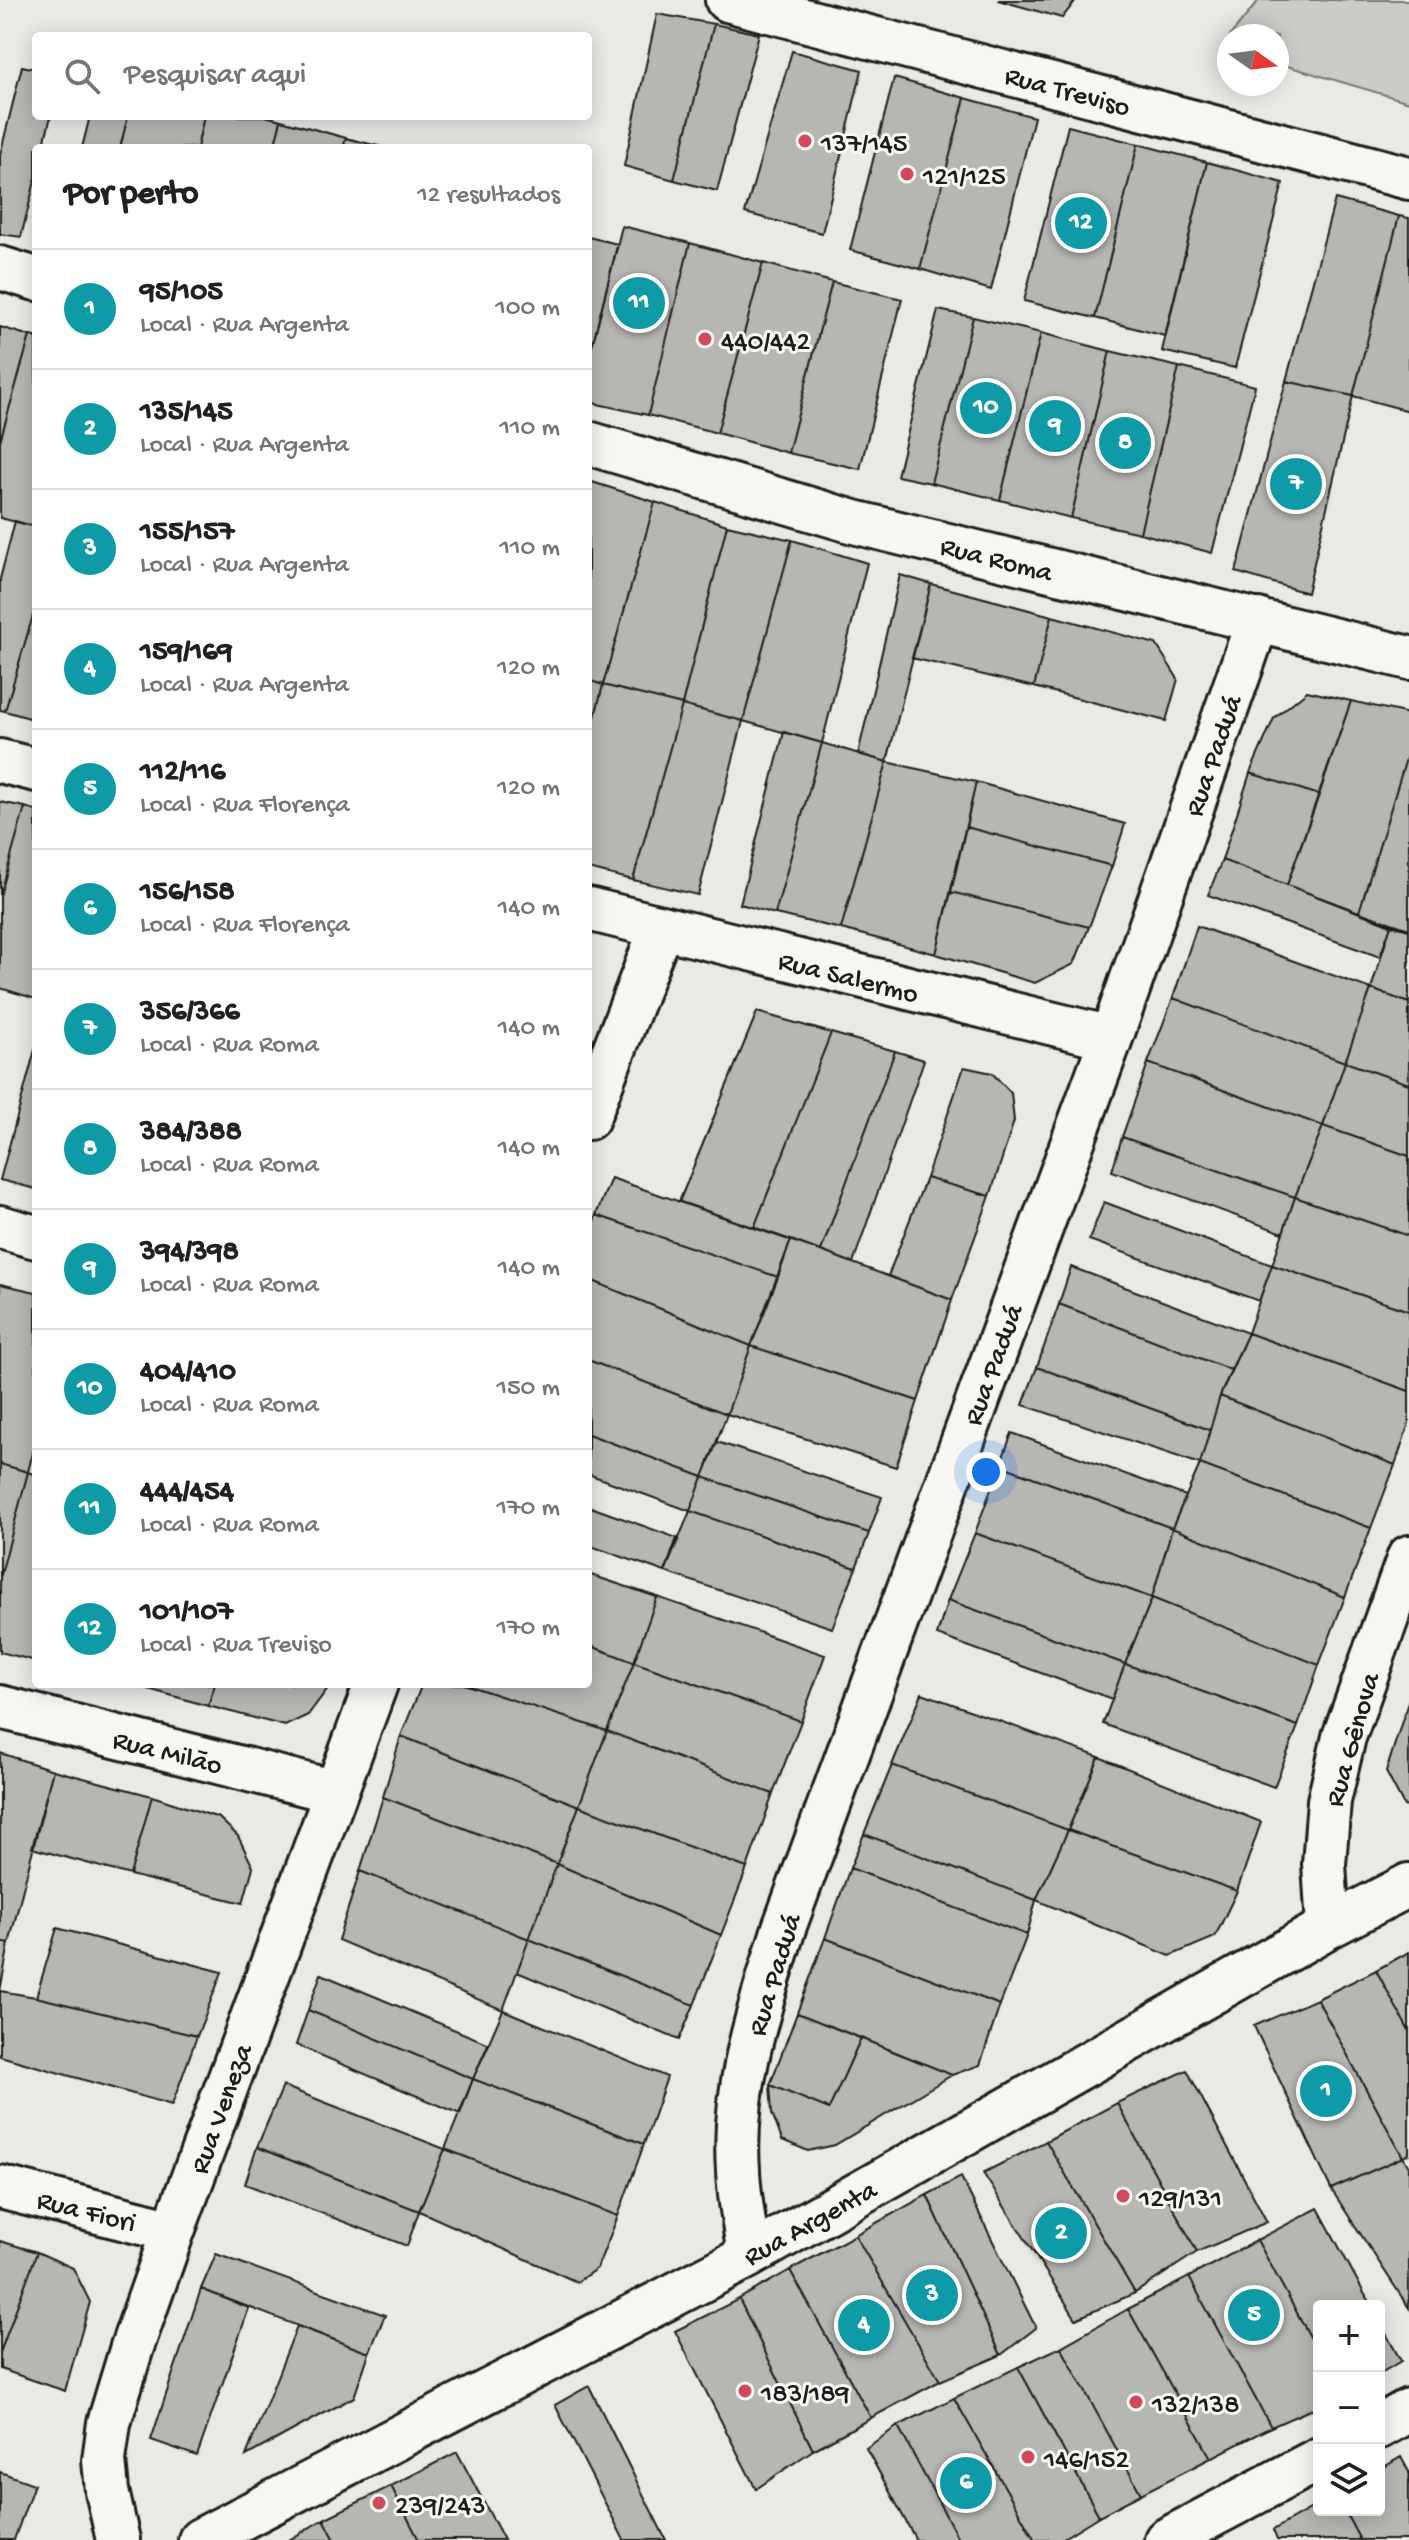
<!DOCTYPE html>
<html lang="pt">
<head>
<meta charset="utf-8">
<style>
	body { margin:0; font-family:"Gochi Hand",sans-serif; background:#f2f2f2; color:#202124 }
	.controls { position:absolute; right:24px; bottom:24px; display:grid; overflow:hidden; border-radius:8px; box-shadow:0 4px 20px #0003 }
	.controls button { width:72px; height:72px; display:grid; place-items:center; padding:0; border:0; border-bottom:2px solid #e0e0e0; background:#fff; color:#202124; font:40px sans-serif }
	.compass { position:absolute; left:1217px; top:24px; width:72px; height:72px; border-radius:50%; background:#fff; box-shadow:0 4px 20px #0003; rotate:104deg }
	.you { position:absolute; left:986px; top:1472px; width:28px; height:28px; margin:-20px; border:6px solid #fff; border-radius:50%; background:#1a73e8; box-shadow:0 0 0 12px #1a73e833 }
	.badge { display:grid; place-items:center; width:52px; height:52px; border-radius:50%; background:#d1495b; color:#fff; font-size:26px; font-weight:700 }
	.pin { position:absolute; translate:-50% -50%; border:4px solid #fff; box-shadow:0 2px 8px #0006 }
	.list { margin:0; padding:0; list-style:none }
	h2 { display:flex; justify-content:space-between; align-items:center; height:104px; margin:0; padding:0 32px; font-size:34px }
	h2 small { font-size:26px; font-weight:400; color:#757577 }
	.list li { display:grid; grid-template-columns:52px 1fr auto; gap:24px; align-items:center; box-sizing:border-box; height:120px; padding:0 32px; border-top:2px solid #e0e0e0 }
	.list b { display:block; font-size:30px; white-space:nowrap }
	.list p { margin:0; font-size:26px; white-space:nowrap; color:#757577 }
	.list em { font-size:26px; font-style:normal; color:#757577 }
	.icon { flex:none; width:44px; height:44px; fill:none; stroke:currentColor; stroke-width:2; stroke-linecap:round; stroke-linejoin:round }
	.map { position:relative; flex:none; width:1409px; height:2540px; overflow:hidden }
	.search { position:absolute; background:#fff; box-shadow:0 4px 20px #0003; left:32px; top:32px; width:560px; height:88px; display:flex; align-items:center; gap:20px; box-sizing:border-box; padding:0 28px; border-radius:8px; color:#757577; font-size:30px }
	.panel { position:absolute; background:#fff; box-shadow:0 4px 20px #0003; left:32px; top:144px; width:560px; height:1544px; border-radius:8px }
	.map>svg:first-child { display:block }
	.green { fill:#cbcbc7; stroke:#747472; stroke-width:2 }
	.building { fill:#b6b6b3; stroke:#1c1c1c; stroke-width:2 }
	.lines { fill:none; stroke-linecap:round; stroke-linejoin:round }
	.street-casing { stroke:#1c1c1c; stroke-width:48 }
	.street { stroke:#f6f6f2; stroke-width:42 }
	.poi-dot { fill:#d1495b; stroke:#f6f6f2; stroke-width:3 }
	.labels { text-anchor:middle; stroke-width:6; stroke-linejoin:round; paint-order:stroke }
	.street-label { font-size:28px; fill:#1c1c1c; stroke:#f6f6f2 }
	.poi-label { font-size:28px; fill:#1c1c1c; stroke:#f6f6f2; text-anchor:start }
</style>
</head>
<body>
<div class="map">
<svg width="1409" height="2540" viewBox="0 0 1409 2540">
	<rect width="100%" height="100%" fill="#e9e9e5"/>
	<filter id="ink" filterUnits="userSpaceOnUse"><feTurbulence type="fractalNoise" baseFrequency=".0125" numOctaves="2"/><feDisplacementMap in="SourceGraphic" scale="16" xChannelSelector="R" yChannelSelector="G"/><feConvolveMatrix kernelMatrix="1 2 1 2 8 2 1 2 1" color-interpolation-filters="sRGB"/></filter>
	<g filter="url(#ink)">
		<path class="green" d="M 1259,0 L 1409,0 L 1409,102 L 1277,63 L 1277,36 L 1230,36 Z"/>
		<path class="building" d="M 998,0 L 1076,0 L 1062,18 Z
			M 657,14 L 714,24 L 674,180 L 624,166 Z
			M 714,24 L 759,34 L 717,191 L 674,180 Z
			M 792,51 L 862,70 L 822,233 L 745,213 Z
			M 22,66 L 36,69 L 36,116 L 51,116 L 43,148 L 36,148 L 36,177 L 21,237 L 0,234 L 0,155 Z
			M 894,78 L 965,98 L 920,269 L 850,250 Z
			M 965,98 L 1034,117 L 991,290 L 920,269 Z
			M 90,116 L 128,116 L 120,148 L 82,148 Z
			M 128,116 L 204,116 L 197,148 L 120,148 Z
			M 204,116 L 265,116 L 281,120 L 274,148 L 197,148 Z
			M 281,120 L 346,138 L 343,148 L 274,148 Z
			M 1068,126 L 1138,144 L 1095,318 L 1024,301 Z
			M 346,138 L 386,148 L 343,148 Z
			M 1138,144 L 1207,162 L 1165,336 L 1095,318 Z
			M 1207,162 L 1283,183 L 1235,368 L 1162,351 Z
			M 1335,199 L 1399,216 L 1353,396 L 1286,381 Z
			M 1399,216 L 1409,218 L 1409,411 L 1353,396 Z
			M 622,226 L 690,243 L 648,415 L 588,402 L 588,362 Z
			M 588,237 L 618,244 L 588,362 Z
			M 690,243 L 763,263 L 717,433 L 648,415 Z
			M 763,263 L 832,282 L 788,453 L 717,433 Z
			M 832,282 L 902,299 L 860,469 L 788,453 Z
			M 938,310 L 973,317 L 931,483 L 897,476 Z
			M 973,317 L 1041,333 L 1000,500 L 931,483 Z
			M 0,327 L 30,336 L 0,441 Z
			M 1041,333 L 1110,351 L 1071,518 L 1000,500 Z
			M 30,336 L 36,337 L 36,527 L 0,518 L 0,441 Z
			M 1110,351 L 1179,367 L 1140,533 L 1071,518 Z
			M 1179,367 L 1255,386 L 1212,553 L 1140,533 Z
			M 1286,381 L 1353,396 L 1307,593 L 1236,572 Z
			M 592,482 L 655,502 L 603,685 L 588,680 L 588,498 Z
			M 655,502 L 727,525 L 682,705 L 603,685 Z
			M 15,521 L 36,527 L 36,605 L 5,711 L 0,710 L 0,579 Z
			M 727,525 L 792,540 L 743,721 L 682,705 Z
			M 792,540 L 867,563 L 822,743 L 743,721 Z
			M 900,575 L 931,584 L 887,762 L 858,754 Z
			M 931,584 L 1052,616 L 1034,687 L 912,658 Z
			M 36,605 L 36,720 L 5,711 Z
			M 1052,616 L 1156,644 L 1178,679 L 1166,721 L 1034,687 Z
			M 588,680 L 603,685 L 588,744 Z
			M 603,685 L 682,705 L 633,880 L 588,869 L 588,744 Z
			M 1307,691 L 1351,701 L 1319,795 L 1250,773 L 1274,718 Z
			M 1351,701 L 1409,714 L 1409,749 L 1359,912 L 1287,885 Z
			M 682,705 L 743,721 L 698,895 L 633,880 Z
			M 784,732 L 822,743 L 775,914 L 740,904 Z
			M 822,743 L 887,762 L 841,929 L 775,914 Z
			M 1409,749 L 1409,929 L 1359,912 Z
			M 887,762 L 976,782 L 936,954 L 841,929 Z
			M 1250,773 L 1319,795 L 1287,885 L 1222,860 Z
			M 976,782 L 1125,824 L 1112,866 L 966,827 Z
			M 0,802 L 25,807 L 0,896 Z
			M 25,807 L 36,811 L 36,999 L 0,988 L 0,896 Z
			M 966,827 L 1112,866 L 1089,927 L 951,892 Z
			M 1222,860 L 1391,925 L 1380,957 L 1208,895 Z
			M 951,892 L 1089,927 L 1074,964 L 1035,983 L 936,954 Z
			M 1391,925 L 1409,930 L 1409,1003 L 1371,989 Z
			M 1197,926 L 1371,989 L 1345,1062 L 1173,998 Z
			M 1371,989 L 1409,1003 L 1409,1084 L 1345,1062 Z
			M 1173,998 L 1345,1062 L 1323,1126 L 1148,1063 Z
			M 757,1012 L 831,1033 L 754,1228 L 679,1202 Z
			M 831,1033 L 895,1051 L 821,1251 L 754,1228 Z
			M 36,1046 L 36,1189 L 0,1180 Z
			M 895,1051 L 924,1060 L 853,1263 L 821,1251 Z
			M 1345,1062 L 1409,1084 L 1409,1156 L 1323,1126 Z
			M 1148,1063 L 1323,1126 L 1295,1197 L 1122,1137 Z
			M 964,1067 L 992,1073 L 1011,1093 L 1014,1121 L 990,1196 L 926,1178 Z
			M 1323,1126 L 1409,1156 L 1409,1236 L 1295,1197 Z
			M 1122,1137 L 1295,1197 L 1283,1233 L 1112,1171 Z
			M 611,1178 L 791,1240 L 778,1277 L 596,1215 Z
			M 926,1178 L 990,1196 L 952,1300 L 888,1276 Z
			M 1295,1197 L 1409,1236 L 1409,1311 L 1272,1265 Z
			M 1104,1202 L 1272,1265 L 1259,1301 L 1089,1240 Z
			M 596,1215 L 778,1277 L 751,1346 L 588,1279 L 588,1239 Z
			M 791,1240 L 952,1300 L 918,1401 L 751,1346 Z
			M 1272,1265 L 1409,1311 L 1409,1391 L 1248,1333 Z
			M 1071,1267 L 1248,1333 L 1231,1370 L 1059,1304 Z
			M 588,1279 L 751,1346 L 727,1414 L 588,1360 Z
			M 0,1284 L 36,1292 L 36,1439 L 28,1472 L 0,1464 Z
			M 1059,1304 L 1231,1370 L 1220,1396 L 1210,1430 L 1037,1367 Z
			M 1248,1333 L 1409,1391 L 1409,1423 L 1395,1465 L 1220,1396 Z
			M 751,1346 L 918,1401 L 896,1467 L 727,1414 Z
			M 588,1360 L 727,1414 L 703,1477 L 588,1434 Z
			M 1037,1367 L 1210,1430 L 1200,1464 L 1023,1405 Z
			M 1220,1396 L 1395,1465 L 1371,1528 L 1200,1464 Z
			M 1012,1433 L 1186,1496 L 1172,1528 L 1000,1465 Z
			M 588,1434 L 703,1477 L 690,1511 L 588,1474 Z
			M 717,1442 L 882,1497 L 869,1533 L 703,1477 Z
			M 0,1464 L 28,1472 L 0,1578 Z
			M 1200,1464 L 1371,1528 L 1345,1597 L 1172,1528 Z
			M 1000,1465 L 1172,1528 L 1152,1598 L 975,1533 Z
			M 28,1472 L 36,1475 L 36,1661 L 0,1652 L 0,1578 Z
			M 703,1477 L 869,1533 L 856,1568 L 690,1511 Z
			M 588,1506 L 677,1538 L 665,1572 L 588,1545 Z
			M 690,1511 L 856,1568 L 832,1628 L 665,1572 Z
			M 1172,1528 L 1345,1597 L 1319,1665 L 1152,1598 Z
			M 975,1533 L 1152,1598 L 1125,1664 L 948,1600 Z
			M 588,1574 L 657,1597 L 634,1662 L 588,1645 Z
			M 657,1597 L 825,1655 L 801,1721 L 634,1662 Z
			M 1152,1598 L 1319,1665 L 1298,1726 L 1125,1664 Z
			M 948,1600 L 1125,1664 L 1112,1699 L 937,1635 Z
			M 588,1645 L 634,1662 L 607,1731 L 464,1684 L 588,1684 Z
			M 634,1662 L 801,1721 L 773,1794 L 607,1731 Z
			M 1125,1664 L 1298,1726 L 1274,1787 L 1103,1724 Z
			M 131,1684 L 215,1684 L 208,1706 Z
			M 215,1684 L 331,1684 L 308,1715 L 285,1726 L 208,1706 Z
			M 422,1684 L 464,1684 L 607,1731 L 579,1806 L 401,1736 Z
			M 922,1693 L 1099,1757 L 1068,1830 L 892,1765 Z
			M 1409,1699 L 1409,1807 L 1404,1806 L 1386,1772 Z
			M 607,1731 L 773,1794 L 747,1868 L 579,1806 Z
			M 401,1736 L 579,1806 L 557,1864 L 383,1797 Z
			M 0,1753 L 53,1770 L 9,1944 L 0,1942 Z
			M 1099,1757 L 1261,1822 L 1237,1891 L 1068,1830 Z
			M 892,1765 L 1068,1830 L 1036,1900 L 864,1834 Z
			M 53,1770 L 152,1796 L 130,1875 L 32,1848 Z
			M 152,1796 L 219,1818 L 238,1836 L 253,1867 L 243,1903 L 130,1875 Z
			M 383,1797 L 557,1864 L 529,1939 L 360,1871 Z
			M 579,1806 L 747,1868 L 721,1935 L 557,1864 Z
			M 1068,1830 L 1237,1891 L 1215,1937 L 1170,1956 L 1036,1900 Z
			M 864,1834 L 1036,1900 L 1027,1935 L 850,1868 Z
			M 557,1864 L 721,1935 L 694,2005 L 529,1939 Z
			M 850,1868 L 1027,1935 L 1000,2005 L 825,1938 Z
			M 360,1871 L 529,1939 L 503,2010 L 338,1940 Z
			M 57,1928 L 222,1972 L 197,2036 L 36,1997 Z
			M 825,1938 L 1000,2005 L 980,2065 L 952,2075 L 797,2013 Z
			M 529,1939 L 694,2005 L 679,2040 L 517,1972 Z
			M 0,1942 L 9,1944 L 0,1991 Z
			M 1409,1952 L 1409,2031 L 1376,1970 Z
			M 1376,1970 L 1409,2031 L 1409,2154 L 1403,2157 L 1317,1999 Z
			M 321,1974 L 489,2044 L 473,2079 L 308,2010 Z
			M 0,1991 L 36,1997 L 197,2036 L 172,2105 L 0,2056 Z
			M 1317,1999 L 1403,2157 L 1331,2189 L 1254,2026 Z
			M 308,2010 L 473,2079 L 460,2114 L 296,2045 Z
			M 503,2010 L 667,2077 L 644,2144 L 473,2079 Z
			M 797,2013 L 861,2038 L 829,2109 L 770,2085 Z
			M 861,2038 L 952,2075 L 835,2145 L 808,2151 L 782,2140 L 772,2113 L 770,2085 L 829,2109 Z
			M 1187,2070 L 1267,2222 L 1197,2252 L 1117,2103 Z
			M 473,2079 L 644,2144 L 618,2216 L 445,2149 Z
			M 283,2086 L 445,2149 L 419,2211 L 257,2147 Z
			M 1117,2103 L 1197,2252 L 1135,2293 L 1046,2141 Z
			M 1046,2141 L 1135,2293 L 1076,2319 L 983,2173 Z
			M 257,2147 L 419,2211 L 407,2246 L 245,2184 Z
			M 445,2149 L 618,2216 L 597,2268 L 577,2282 L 419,2211 Z
			M 1403,2157 L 1409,2167 L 1409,2308 L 1331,2189 Z
			M 961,2177 L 1036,2328 L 1001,2355 L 927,2195 Z
			M 927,2195 L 1001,2355 L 940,2381 L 855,2235 Z
			M 1318,2208 L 1371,2306 L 1319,2306 L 1319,2353 L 1257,2240 Z
			M 855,2235 L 940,2381 L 871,2418 L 790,2270 Z
			M 1257,2240 L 1319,2353 L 1319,2406 L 1271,2427 L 1189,2277 Z
			M 0,2241 L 37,2252 L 0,2353 Z
			M 37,2252 L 73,2268 L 90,2302 L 65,2391 L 0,2369 L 0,2353 Z
			M 216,2254 L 385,2315 L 369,2353 L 201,2289 Z
			M 790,2270 L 871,2418 L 813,2450 L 739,2299 Z
			M 1189,2277 L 1271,2427 L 1211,2458 L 1128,2309 Z
			M 201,2289 L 249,2308 L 197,2456 L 151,2440 Z
			M 739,2299 L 813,2450 L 756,2489 L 675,2331 Z
			M 1128,2309 L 1211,2458 L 1141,2494 L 1061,2347 Z
			M 1379,2321 L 1401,2361 L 1379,2374 Z
			M 297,2326 L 369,2353 L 354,2397 L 246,2456 Z
			M 1061,2347 L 1141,2494 L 1099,2516 L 1018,2367 Z
			M 1018,2367 L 1099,2516 L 1060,2540 L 1035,2540 L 954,2398 Z
			M 589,2386 L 666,2540 L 624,2540 L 555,2405 Z
			M 954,2398 L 1035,2540 L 959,2540 L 898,2426 Z
			M 898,2426 L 959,2540 L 916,2540 L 866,2448 Z
			M 457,2452 L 504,2540 L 419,2540 L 391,2486 Z
			M 1401,2457 L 1409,2472 L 1409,2540 L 1360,2540 L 1344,2510 L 1379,2510 L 1379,2470 Z
			M 0,2472 L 34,2484 L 14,2540 L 0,2540 Z
			M 391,2486 L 419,2540 L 335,2540 L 324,2519 Z
			M 1319,2504 L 1319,2510 L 1344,2510 L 1360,2540 L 1277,2540 L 1273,2530 Z
			M 324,2519 L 335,2540 L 289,2540 Z"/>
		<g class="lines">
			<g class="street-casing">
				<path id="street" d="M 727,0 L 1409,178
					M 0,268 L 36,279
					M 588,443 L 854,522 L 1409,658
					M 0,761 L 36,770
					M 588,909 L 1111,1038
					M 588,1118 L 661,928
					M 0,1227 L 36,1237
					M 0,1707 L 336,1792
					M 1328,1927 L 1324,1864 L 1329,1801 L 1344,1737 L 1409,1557
					M 0,2187 L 173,2231
					M 749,2256 C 745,2227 739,2198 738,2170 C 732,2087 760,2006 784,1928 L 1111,1038 L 1258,620
					M 1379,2427 L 1409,2410
					M 118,2540 L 107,2491 L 104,2460 L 109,2423 L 132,2347 L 173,2231 L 376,1684
					M 200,2540 L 749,2256 L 1328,1927 L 1409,1885
					M 1166,2540 L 1319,2459"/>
			</g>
			<use href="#street" class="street"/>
		</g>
	</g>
	<g class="poi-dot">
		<circle cx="805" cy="141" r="8"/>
		<circle cx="907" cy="174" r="8"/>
		<circle cx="705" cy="339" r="8"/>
		<circle cx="1123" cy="2196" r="8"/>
		<circle cx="745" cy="2391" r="8"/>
		<circle cx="1136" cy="2402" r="8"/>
		<circle cx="1028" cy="2457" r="8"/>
		<circle cx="379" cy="2503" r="8"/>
	</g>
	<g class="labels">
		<g class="street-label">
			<text transform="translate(1068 89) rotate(15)" y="10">Rua Treviso</text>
			<text transform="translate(997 557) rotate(14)" y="10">Rua Roma</text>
			<text transform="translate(1211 755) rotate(-71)" y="10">Rua Paduá</text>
			<text transform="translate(849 975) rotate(14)" y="10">Rua Salermo</text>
			<text transform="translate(991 1364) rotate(-70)" y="10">Rua Paduá</text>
			<text transform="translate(1350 1739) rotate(-74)" y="10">Rua Gênova</text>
			<text transform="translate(168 1750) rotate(14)" y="10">Rua Milão</text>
			<text transform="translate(772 1974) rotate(-73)" y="10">Rua Paduá</text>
			<text transform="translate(219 2108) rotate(-70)" y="10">Rua Veneza</text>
			<text transform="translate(87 2209) rotate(14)" y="10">Rua Fiori</text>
			<text transform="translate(809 2221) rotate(-29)" y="10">Rua Argenta</text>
		</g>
		<g class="poi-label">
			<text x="821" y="151">137/145</text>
			<text x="923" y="184">121/125</text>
			<text x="721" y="349">440/442</text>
			<text x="1139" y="2206">129/131</text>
			<text x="761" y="2401">183/189</text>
			<text x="1152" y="2412">132/138</text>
			<text x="1044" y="2467">146/152</text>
			<text x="395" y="2513">239/243</text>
		</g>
	</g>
</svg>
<div class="controls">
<button>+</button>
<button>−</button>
<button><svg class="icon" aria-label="layers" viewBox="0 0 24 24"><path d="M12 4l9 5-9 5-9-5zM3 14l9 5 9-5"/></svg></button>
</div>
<svg class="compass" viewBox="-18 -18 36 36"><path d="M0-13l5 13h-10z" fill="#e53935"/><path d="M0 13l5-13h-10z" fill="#757577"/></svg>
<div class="you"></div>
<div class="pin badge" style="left:1326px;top:2091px;background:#0f9aa8">1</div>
<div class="pin badge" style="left:1061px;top:2233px;background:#0f9aa8">2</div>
<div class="pin badge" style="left:932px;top:2295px;background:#0f9aa8">3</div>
<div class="pin badge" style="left:864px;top:2325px;background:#0f9aa8">4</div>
<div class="pin badge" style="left:1254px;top:2315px;background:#0f9aa8">5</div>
<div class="pin badge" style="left:966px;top:2483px;background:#0f9aa8">6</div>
<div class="pin badge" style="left:1296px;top:484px;background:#0f9aa8">7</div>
<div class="pin badge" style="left:1125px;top:443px;background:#0f9aa8">8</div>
<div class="pin badge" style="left:1055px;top:426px;background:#0f9aa8">9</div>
<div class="pin badge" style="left:986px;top:408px;background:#0f9aa8">10</div>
<div class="pin badge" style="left:639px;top:303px;background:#0f9aa8">11</div>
<div class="pin badge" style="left:1081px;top:223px;background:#0f9aa8">12</div>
<div class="search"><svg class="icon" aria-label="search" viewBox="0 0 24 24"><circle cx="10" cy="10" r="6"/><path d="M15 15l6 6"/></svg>Pesquisar aqui</div>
<section class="panel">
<h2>Por perto<small>12 resultados</small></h2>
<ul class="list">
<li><span class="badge" style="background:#0f9aa8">1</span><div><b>95/105</b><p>Local · Rua Argenta</p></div><em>100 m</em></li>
<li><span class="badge" style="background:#0f9aa8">2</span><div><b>135/145</b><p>Local · Rua Argenta</p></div><em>110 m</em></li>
<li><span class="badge" style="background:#0f9aa8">3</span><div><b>155/157</b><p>Local · Rua Argenta</p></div><em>110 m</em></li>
<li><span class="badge" style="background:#0f9aa8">4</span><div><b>159/169</b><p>Local · Rua Argenta</p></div><em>120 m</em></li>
<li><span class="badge" style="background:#0f9aa8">5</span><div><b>112/116</b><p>Local · Rua Florença</p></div><em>120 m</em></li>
<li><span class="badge" style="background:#0f9aa8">6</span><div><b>156/158</b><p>Local · Rua Florença</p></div><em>140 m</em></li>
<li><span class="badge" style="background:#0f9aa8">7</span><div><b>356/366</b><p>Local · Rua Roma</p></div><em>140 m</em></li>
<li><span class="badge" style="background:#0f9aa8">8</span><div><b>384/388</b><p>Local · Rua Roma</p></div><em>140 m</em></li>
<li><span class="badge" style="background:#0f9aa8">9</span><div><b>394/398</b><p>Local · Rua Roma</p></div><em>140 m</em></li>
<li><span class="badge" style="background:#0f9aa8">10</span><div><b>404/410</b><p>Local · Rua Roma</p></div><em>150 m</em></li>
<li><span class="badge" style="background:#0f9aa8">11</span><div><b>444/454</b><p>Local · Rua Roma</p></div><em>170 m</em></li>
<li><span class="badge" style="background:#0f9aa8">12</span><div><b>101/107</b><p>Local · Rua Treviso</p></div><em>170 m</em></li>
</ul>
</section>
</div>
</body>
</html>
